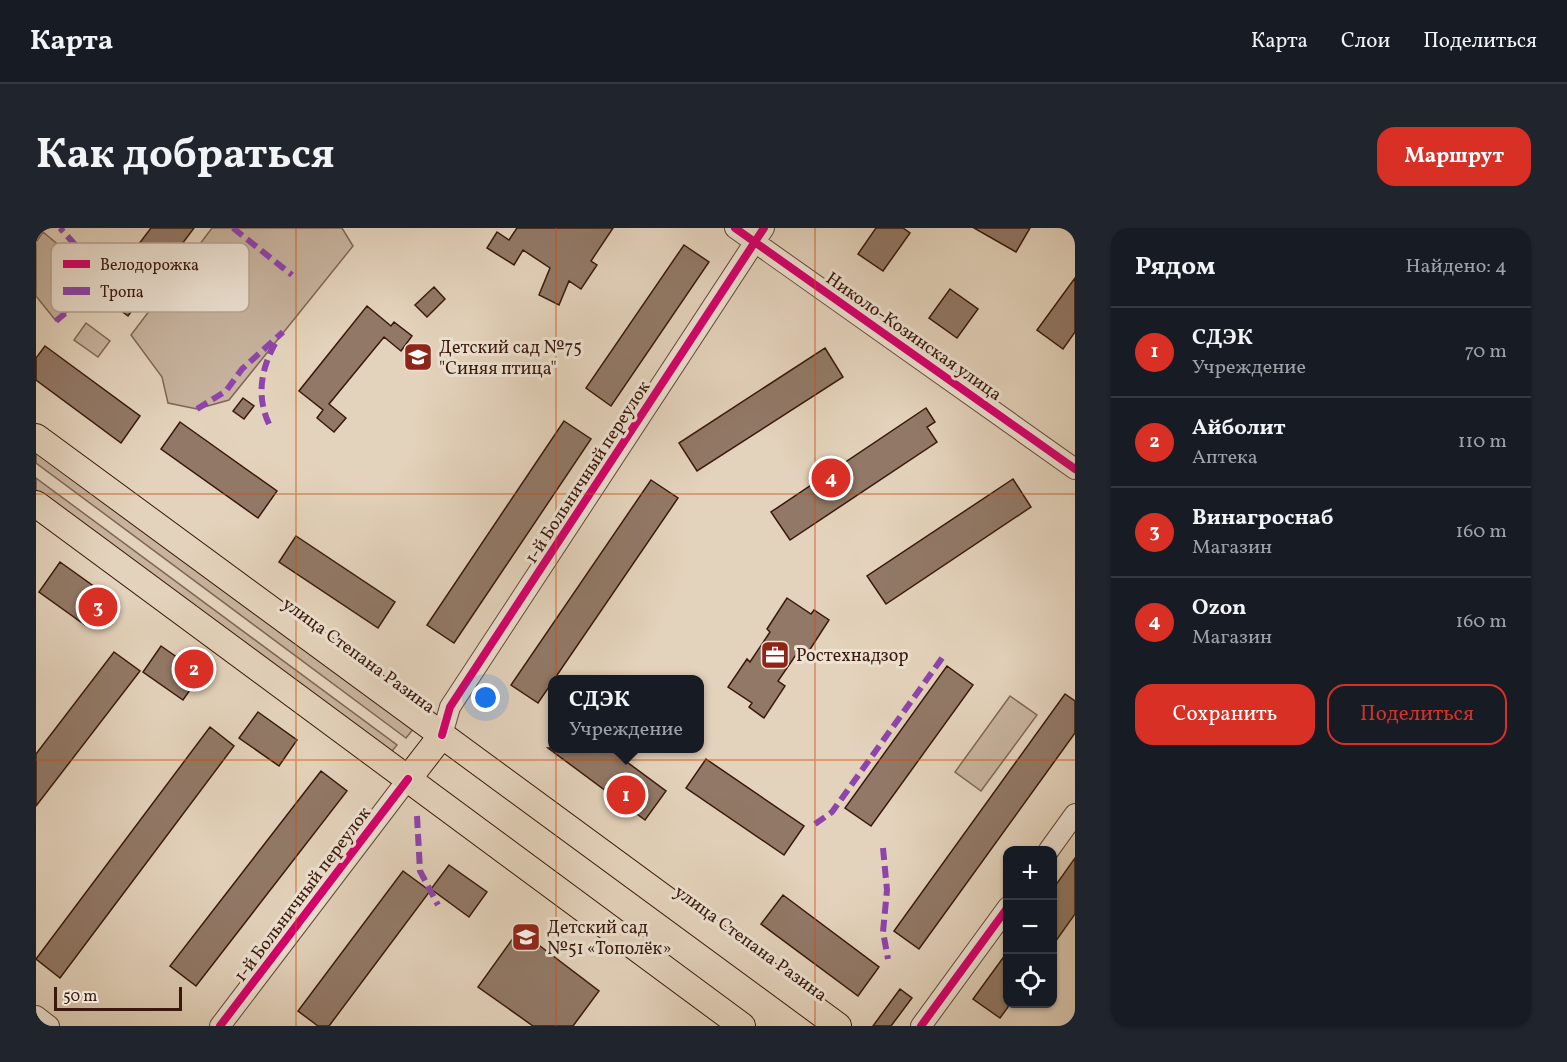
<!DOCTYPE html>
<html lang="ru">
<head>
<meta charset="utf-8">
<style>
	body { margin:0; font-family:Vollkorn,serif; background:#20242c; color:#f1f3f6 }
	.controls { position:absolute; right:18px; bottom:18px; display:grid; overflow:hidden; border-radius:12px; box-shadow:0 2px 4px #0004 }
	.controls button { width:54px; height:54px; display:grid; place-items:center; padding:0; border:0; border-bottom:2px solid #363941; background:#171b24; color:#f1f3f6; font:30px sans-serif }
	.scale { position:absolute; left:18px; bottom:15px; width:128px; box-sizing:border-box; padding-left:6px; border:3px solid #3a180b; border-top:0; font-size:16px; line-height:21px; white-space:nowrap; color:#3a180b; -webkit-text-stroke:4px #ede2d3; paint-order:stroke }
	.you { position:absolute; left:450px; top:470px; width:21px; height:21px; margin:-15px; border:4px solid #fff; border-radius:50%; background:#1a73e8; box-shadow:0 0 0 9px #1a73e833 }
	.badge { display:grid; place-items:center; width:39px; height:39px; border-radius:50%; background:#d93025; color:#fff; font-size:20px; font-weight:700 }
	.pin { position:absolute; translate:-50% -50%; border:3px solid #fff; box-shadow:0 2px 6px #0006 }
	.popup { position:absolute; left:512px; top:447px; width:156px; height:78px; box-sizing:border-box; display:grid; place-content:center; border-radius:12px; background:#171b24; filter:drop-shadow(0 2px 4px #0005); font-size:20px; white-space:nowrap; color:#9ea1a6 }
	.popup b { font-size:22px; color:#f1f3f6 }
	.popup::after { content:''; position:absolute; left:50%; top:100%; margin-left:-12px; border:12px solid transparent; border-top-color:#171b24 }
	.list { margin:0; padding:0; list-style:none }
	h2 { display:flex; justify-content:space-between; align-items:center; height:78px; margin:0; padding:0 24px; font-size:26px }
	h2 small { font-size:20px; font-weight:400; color:#9ea1a6 }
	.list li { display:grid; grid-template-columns:39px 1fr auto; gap:18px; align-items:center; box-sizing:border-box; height:90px; padding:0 24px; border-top:2px solid #363941 }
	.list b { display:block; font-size:22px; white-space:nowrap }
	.list p { margin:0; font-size:20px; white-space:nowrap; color:#9ea1a6 }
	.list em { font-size:20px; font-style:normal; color:#9ea1a6 }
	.actions { display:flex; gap:12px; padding:18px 24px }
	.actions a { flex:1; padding:14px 0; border:2px solid #d93025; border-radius:18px; text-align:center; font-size:21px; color:#d93025 }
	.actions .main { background:#d93025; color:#fff }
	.icon { flex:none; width:33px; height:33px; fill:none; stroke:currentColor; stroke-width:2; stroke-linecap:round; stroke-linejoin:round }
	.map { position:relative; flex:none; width:1039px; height:798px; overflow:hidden; border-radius:18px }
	header { display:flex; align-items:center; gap:36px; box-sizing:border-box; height:84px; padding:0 30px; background:#171b24; border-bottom:2px solid #363941 }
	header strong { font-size:28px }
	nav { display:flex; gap:33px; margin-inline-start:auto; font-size:21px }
	.intro { display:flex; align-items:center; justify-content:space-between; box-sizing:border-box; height:144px; padding:0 36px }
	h1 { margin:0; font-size:42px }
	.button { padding:15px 27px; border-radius:18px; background:#d93025; color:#fff; font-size:21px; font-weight:700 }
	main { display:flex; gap:36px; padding:0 36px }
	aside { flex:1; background:#171b24; border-radius:18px; box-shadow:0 2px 4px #0004 }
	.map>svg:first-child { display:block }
	.green { fill:#c7b39e; stroke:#806654; stroke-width:1.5 }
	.building { fill:#927967; stroke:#3a180b; stroke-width:1.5 }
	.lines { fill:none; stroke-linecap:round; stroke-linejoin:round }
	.minor-casing { stroke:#644737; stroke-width:22 }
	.major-casing { stroke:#3a180b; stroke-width:28 }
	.minor { stroke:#ede2d3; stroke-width:20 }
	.major { stroke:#e4d3bc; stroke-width:26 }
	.quiet { stroke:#8e44ad; stroke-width:6; stroke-dasharray:12 6; stroke-linecap:butt }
	.cycleway-casing { stroke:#ede2d3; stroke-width:11 }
	.cycleway { stroke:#d6006c; stroke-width:8 }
	.grid { fill:none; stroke:#ce4f0c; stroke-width:1.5; stroke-opacity:0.55 }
	.labels { text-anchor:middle; stroke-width:6; stroke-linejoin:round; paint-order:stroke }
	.street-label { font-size:18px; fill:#3a180b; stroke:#ede2d3 }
	.poi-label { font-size:18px; fill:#3a180b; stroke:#ede2d3; text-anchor:start }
	.key { fill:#ede2d3; stroke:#b7a597; stroke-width:1.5 }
	.key-label { font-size:16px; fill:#3a180b }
</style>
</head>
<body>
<header>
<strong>Карта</strong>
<nav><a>Карта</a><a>Слои</a><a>Поделиться</a></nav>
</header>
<div class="intro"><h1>Как добраться</h1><a class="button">Маршрут</a></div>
<main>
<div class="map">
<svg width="1039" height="798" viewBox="0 0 1039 798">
	<rect width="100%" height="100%" fill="#e4d3bc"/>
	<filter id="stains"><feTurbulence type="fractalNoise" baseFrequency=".00333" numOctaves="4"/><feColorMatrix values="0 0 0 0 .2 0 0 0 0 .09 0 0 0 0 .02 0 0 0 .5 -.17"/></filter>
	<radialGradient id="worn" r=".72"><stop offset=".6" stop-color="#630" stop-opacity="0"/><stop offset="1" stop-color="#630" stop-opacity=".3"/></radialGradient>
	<path class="green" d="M 176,0 L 306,0 L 317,18 L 193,172 L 161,181 L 132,175 L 126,149 L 95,107 Z
		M 7,4 L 31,24 L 24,38 L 42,75 L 20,93 L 0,68 L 0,14 Z
		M 50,95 L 74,113 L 62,129 L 38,112 Z
		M 0,220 L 379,499 L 370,510 L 0,235 Z
		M 0,250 L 361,517 L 352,528 L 0,268 Z
		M 974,468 L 1001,487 L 945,563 L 919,544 Z"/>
	<path class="building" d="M 115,0 L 158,0 L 92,88 L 64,67 Z
		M 481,0 L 577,0 L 555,33 L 561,37 L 545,61 L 533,53 L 523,77 L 503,67 L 514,40 L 487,22 L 478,37 L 451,20 L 461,4 L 473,12 Z
		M 840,0 L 867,0 L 874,5 L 847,43 L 822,26 Z
		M 938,0 L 994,0 L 980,24 Z
		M 648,17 L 673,34 L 575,178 L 550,160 Z
		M 1039,50 L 1039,104 L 1027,121 L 1001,102 Z
		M 398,59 L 409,71 L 391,89 L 379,77 Z
		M 914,61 L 942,81 L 921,110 L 893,90 Z
		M 331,78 L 355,98 L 358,94 L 376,108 L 365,123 L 348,109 L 293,176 L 310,190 L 298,204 L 281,190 L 287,182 L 263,163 Z
		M 9,118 L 104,188 L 85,215 L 0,152 L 0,130 Z
		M 789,120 L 807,149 L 661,243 L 643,215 Z
		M 207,170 L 218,178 L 208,191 L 197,183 Z
		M 890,180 L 899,194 L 891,199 L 901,214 L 754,312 L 735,284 Z
		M 528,193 L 555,211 L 418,415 L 391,397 Z
		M 144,194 L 241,263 L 222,290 L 125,221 Z
		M 977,251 L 995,279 L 850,376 L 831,348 Z
		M 615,252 L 642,270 L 502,475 L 475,457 Z
		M 260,308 L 359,374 L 342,400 L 243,334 Z
		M 24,334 L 70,367 L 49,397 L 3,364 Z
		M 751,370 L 775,386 L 778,382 L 793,392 L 773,423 L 766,418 L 742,453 L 749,458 L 728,490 L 713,479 L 716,475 L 692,459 L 711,431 L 714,434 L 734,404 L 731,401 Z
		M 125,418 L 165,446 L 147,472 L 107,444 Z
		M 78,424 L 104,443 L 0,578 L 0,526 Z
		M 911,438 L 937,457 L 835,598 L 809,580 Z
		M 1029,466 L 1039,473 L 1039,505 L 883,721 L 858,703 Z
		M 222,484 L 261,512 L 243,538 L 203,510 Z
		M 174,499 L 198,518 L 24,750 L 0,731 Z
		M 512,520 L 572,520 L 630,563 L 609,592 Z
		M 670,531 L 768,598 L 748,627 L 650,560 Z
		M 285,543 L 311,563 L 160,758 L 134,738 Z
		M 1039,630 L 1039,686 L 1017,717 L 1017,661 Z
		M 413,637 L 451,664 L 433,689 L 395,661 Z
		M 367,643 L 394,663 L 293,798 L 282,798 L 262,783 Z
		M 747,667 L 843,739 L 822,768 L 725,696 Z
		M 483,702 L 563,763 L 537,798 L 497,798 L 442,759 Z
		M 972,723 L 972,779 L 964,790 L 937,771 Z
		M 864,761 L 876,770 L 855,798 L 837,798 Z"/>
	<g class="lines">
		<g class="minor-casing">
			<path id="minor" d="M 699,0 L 1039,241
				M 406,507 L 414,479 L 728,0
				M 1013,622 L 1039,586
				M 0,788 L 13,798
				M 184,798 L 372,551
				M 885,798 L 972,679"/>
		</g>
		<g class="major-casing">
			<path id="major" d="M 0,209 L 802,798
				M 0,276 L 706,798
				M 372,551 L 406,507"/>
		</g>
		<use href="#minor" class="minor"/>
		<use href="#major" class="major"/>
		<path class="quiet" d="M 197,0 L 256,47
			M 20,93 L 47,70 L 43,21 L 24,0
			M 161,181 L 190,163 L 206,141 L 247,104
			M 233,196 C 220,168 225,140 240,114
			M 381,588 L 384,643 L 402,677
			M 779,596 L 796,584 L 909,426
			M 847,620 L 851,662 L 847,704 L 852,731"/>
		<g class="cycleway-casing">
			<path id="cycleway" d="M 699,0 L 1039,241
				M 406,507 L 414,479 L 728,0
				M 184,798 L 372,551
				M 885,798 L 972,679"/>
		</g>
		<use href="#cycleway" class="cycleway"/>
	</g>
	<path class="grid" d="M 260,0 L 260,798M 520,0 L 520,798M 779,0 L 779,798M 0,266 L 1039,266M 0,532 L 1039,532"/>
	<defs>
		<g id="school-square" transform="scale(1.5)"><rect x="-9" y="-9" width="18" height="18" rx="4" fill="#8f2418" stroke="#ede2d3"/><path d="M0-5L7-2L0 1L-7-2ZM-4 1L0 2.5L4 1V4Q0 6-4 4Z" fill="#fff"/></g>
		<g id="office-square" transform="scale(1.5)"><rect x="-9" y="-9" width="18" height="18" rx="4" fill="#8f2418" stroke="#ede2d3"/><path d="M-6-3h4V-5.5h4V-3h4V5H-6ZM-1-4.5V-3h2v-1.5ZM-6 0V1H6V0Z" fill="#fff"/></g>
	</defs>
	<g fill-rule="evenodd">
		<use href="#school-square" x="382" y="129"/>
		<use href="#office-square" x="739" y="427"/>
		<use href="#school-square" x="490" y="709"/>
	</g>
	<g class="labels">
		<g class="street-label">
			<text transform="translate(878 108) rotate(35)" y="6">Николо-Козинская улица</text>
			<text transform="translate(551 244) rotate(-57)" y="6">1-й Больничный переулок</text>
			<text transform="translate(323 427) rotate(36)" y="6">улица Степана Разина</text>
			<text transform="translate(266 666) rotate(-53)" y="6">1-й Больничный переулок</text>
			<text transform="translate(715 715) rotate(36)" y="6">улица Степана Разина</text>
		</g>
		<g class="poi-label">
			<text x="403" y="125">Детский сад №75<tspan x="403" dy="21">"Синяя птица"</tspan></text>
			<text x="760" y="433">Ростехнадзор</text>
			<text x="511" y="705">Детский сад<tspan x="511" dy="21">№51 «Тополёк»</tspan></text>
		</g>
	</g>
	<rect x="15" y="15" width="198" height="69" rx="9" class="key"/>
	<rect x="27" y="32" width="27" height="8" fill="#d6006c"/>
	<rect x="27" y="59" width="27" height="8" fill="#8e44ad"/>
	<g class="key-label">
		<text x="64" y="42">Велодорожка</text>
		<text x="64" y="69">Тропа</text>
	</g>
	<rect width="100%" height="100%" filter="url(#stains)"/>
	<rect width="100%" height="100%" fill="url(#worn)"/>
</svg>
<div class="controls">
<button>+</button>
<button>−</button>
<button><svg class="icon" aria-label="locate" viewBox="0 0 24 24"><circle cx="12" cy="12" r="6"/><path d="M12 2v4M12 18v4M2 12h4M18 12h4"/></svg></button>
</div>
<div class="scale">50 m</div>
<div class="you"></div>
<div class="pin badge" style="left:590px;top:567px">1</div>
<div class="popup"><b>СДЭК</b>Учреждение</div>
<div class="pin badge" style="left:158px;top:441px">2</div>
<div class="pin badge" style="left:62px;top:379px">3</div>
<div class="pin badge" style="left:795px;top:250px">4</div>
</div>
<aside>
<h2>Рядом<small>Найдено: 4</small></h2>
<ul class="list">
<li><span class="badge">1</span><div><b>СДЭК</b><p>Учреждение</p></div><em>70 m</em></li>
<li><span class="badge">2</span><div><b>Айболит</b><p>Аптека</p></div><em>110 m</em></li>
<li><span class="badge">3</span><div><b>Винагроснаб</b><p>Магазин</p></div><em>160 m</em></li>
<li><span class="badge">4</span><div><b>Ozon</b><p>Магазин</p></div><em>160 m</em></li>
</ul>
<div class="actions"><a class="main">Сохранить</a><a>Поделиться</a></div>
</aside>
</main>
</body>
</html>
